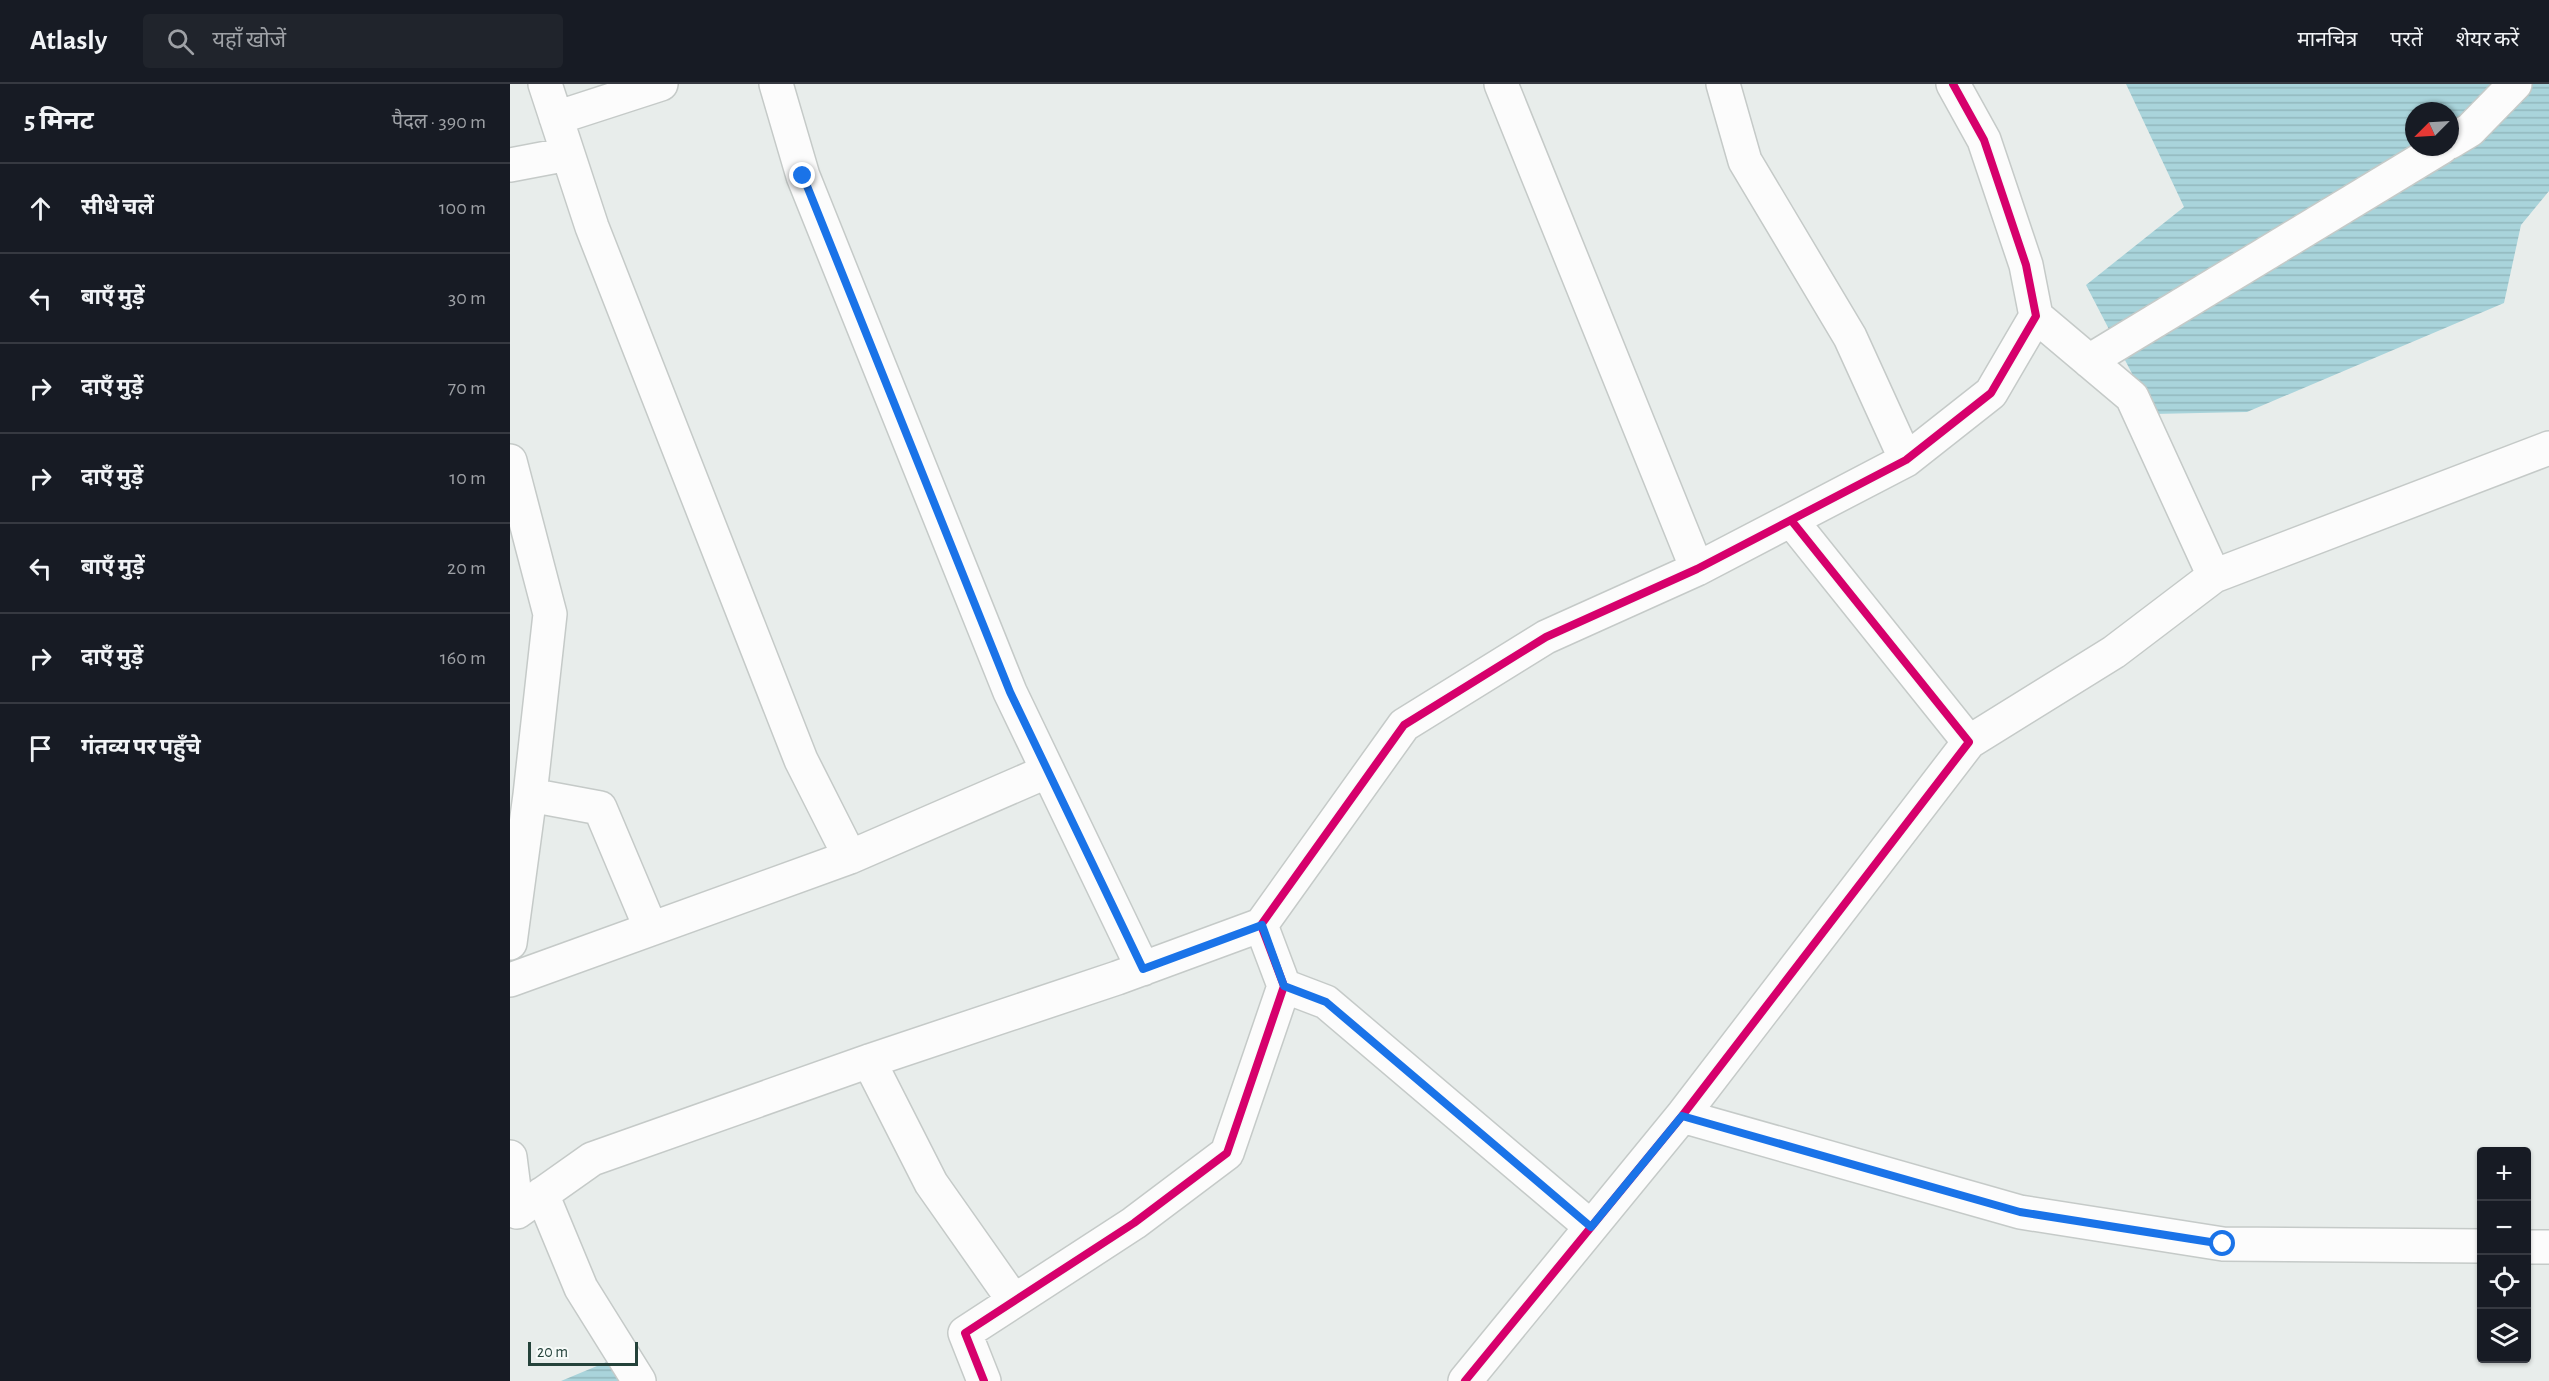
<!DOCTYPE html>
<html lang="hi">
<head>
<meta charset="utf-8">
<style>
	body { margin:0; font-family:"Alegreya Sans","Noto Sans Devanagari",sans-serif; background:#20242c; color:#f1f3f6 }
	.controls { position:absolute; right:18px; bottom:18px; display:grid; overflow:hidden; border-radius:6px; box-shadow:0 2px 4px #0004 }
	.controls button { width:54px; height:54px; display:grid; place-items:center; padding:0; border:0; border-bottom:2px solid #363941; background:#171b24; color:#f1f3f6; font:30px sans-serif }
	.compass { position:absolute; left:1895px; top:18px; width:54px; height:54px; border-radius:50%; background:#171b24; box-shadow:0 2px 4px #0004; rotate:246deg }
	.scale { position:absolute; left:18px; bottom:15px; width:110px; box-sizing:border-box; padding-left:6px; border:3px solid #24423a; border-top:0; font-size:16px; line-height:21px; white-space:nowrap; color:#24423a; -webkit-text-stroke:4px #f7fbf9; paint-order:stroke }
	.stop { position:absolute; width:18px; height:18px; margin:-14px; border:4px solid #1a73e8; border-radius:50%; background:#fff }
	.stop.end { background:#1a73e8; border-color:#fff; box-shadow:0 2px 6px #0008 }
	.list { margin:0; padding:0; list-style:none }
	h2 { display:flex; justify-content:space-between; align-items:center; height:78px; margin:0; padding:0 24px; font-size:26px }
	h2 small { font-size:20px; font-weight:400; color:#9ea1a6 }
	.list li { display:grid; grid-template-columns:39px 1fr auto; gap:18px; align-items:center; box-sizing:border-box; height:90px; padding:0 24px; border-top:2px solid #363941 }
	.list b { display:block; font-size:22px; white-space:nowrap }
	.list em { font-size:20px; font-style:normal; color:#9ea1a6 }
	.icon { flex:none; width:33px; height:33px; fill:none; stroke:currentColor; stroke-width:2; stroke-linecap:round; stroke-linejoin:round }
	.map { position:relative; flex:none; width:2039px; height:1297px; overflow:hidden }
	header { display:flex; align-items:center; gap:36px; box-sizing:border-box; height:84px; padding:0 30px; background:#171b24; border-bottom:2px solid #363941 }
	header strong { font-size:28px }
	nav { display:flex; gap:33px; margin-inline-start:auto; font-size:21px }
	.search { width:420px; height:54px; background:#20242c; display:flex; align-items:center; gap:15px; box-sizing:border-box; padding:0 21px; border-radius:6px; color:#9ea1a6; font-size:22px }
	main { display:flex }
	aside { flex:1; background:#171b24 }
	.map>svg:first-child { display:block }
	.water { fill:url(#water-rules); fill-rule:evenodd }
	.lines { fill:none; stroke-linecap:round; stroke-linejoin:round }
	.minor-casing { stroke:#c5cac8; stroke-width:36 }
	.minor { stroke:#fcfcfc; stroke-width:33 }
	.cycleway-casing { stroke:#f7fbf9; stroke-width:11 }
	.cycleway { stroke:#d6006c; stroke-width:8 }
	.route { stroke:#1a73e8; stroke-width:8 }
</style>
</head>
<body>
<header>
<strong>Atlasly</strong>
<div class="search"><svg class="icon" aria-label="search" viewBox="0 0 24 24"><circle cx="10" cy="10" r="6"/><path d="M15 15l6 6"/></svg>यहाँ खोजें</div>
<nav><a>मानचित्र</a><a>परतें</a><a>शेयर करें</a></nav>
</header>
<main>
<aside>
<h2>5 मिनट<small>पैदल · 390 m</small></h2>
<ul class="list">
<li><svg class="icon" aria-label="ahead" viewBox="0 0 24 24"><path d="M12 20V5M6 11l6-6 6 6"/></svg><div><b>सीधे चलें</b></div><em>100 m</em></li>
<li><svg class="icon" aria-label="left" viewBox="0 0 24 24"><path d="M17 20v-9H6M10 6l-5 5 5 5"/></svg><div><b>बाएँ मुड़ें</b></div><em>30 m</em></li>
<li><svg class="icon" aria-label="right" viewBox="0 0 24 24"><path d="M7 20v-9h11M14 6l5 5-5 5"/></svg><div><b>दाएँ मुड़ें</b></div><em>70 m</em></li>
<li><svg class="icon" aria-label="right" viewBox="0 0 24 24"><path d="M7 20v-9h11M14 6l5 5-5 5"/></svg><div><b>दाएँ मुड़ें</b></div><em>10 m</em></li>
<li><svg class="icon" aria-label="left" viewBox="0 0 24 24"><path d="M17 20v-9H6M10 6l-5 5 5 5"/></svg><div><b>बाएँ मुड़ें</b></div><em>20 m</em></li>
<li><svg class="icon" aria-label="right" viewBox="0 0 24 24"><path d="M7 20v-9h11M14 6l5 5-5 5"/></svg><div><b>दाएँ मुड़ें</b></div><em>160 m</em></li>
<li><svg class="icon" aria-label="arrive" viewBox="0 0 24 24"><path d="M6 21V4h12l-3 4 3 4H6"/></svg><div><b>गंतव्य पर पहुँचे</b></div></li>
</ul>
</aside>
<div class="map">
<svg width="2039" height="1297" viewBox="0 0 2039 1297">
	<defs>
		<pattern id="water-rules" width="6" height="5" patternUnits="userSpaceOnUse" patternTransform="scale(1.5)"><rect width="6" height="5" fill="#a9d4db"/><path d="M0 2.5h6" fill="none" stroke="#91b7bd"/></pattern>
	</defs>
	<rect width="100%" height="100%" fill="#e8edeb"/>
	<path class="water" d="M 1616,0 L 2039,0 L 2039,107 L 2011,141 L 1994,219 L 1737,328 L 1643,330 L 1576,201 L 1674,123 ZM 1904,27 L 1940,27 L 1940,63 L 1904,63 Z
		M 99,1277 L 111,1297 L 51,1297 Z"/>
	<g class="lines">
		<g class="minor-casing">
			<path id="minor" d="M 35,0 L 82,143 L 291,676 L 340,773
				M 266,0 L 293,92 L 500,608 L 633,885
				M 991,0 L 1187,485
				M 1213,0 L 1235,77 L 1340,253 L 1396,376
				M 46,34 L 151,0
				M 1940,58 L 1960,46 L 2005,0
				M 0,81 L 58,70
				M 1526,232 L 1622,313 L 1704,492
				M 1579,277 L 1932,63
				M 0,377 L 40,530 L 20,711 L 0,859
				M 1459,658 L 1604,568 L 1704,492 L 2039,364
				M 20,711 L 90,724 L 141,845
				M 0,896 L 340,773 L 538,687
				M 774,902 L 816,918 L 1081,1143
				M 359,977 L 421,1099 L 504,1217
				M 1172,1032 L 1510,1128 L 1713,1160 L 1972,1162
				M 0,1073 L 7,1128 L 82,1075 L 359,977 L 607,894 L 751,841
				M 32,1110 L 71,1204 L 129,1297
				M 2016,1163 L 2039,1163
				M 474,1297 L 455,1249 L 624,1139 L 717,1069 L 774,902 L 751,841 L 894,641 L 1036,553 L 1187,485 L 1396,376 L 1481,309 L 1526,232 L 1516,181 L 1474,56 L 1443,0
				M 955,1297 L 1172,1032 L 1459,658 L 1281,436"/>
		</g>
		<use href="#minor" class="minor"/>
		<g class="cycleway-casing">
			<path id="cycleway" d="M 474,1297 L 455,1249 L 624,1139 L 717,1069 L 774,902 L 751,841 L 894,641 L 1036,553 L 1187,485 L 1396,376 L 1481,309 L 1526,232 L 1516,181 L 1474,56 L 1443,0
				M 955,1297 L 1172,1032 L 1459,658 L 1281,436"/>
		</g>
		<use href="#cycleway" class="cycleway"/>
	</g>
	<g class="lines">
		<path class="route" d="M 293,92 L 500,608 L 633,885 L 752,841 L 774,902 L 816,918 L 1081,1143 L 1172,1032 L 1510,1128 L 1713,1160"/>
	</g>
</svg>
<div class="controls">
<button>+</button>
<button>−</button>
<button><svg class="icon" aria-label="locate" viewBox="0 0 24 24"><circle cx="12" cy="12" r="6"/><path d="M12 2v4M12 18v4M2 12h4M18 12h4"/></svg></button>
<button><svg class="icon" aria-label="layers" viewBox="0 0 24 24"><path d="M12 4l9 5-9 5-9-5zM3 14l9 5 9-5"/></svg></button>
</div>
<svg class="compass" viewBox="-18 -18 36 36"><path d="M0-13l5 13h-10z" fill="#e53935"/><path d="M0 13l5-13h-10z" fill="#9ea1a6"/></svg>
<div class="scale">20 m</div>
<div class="stop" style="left:1713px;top:1160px"></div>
<div class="stop end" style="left:293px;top:92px"></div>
</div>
</main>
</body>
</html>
